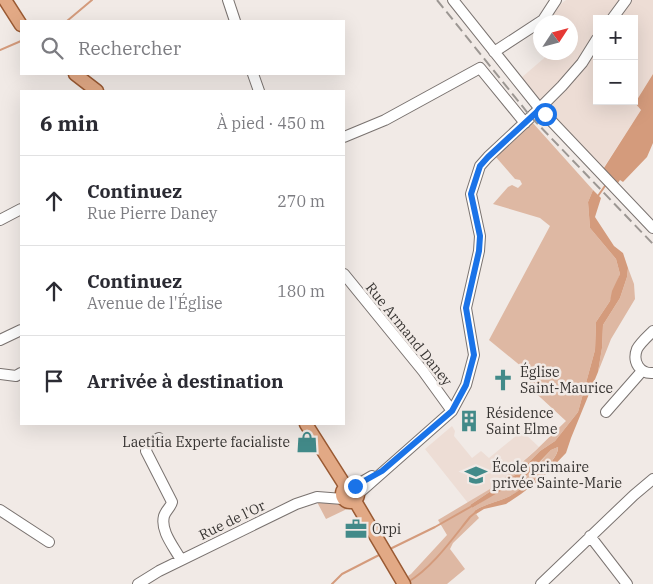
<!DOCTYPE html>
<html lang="fr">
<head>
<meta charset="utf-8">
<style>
	body { margin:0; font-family:"IBM Plex Serif",serif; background:#f7f7f7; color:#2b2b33 }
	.controls { position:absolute; right:15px; top:15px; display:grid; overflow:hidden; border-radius:0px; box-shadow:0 5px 20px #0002 }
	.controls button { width:45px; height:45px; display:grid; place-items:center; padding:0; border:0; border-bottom:1px solid #e1e1e2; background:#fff; color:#2b2b33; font:25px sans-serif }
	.compass { position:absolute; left:533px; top:15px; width:45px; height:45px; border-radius:50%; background:#fff; box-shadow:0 5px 20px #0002; rotate:54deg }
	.stop { position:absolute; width:15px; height:15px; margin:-11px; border:4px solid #1a73e8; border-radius:50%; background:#fff }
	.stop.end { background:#1a73e8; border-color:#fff; box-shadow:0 1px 5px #0008 }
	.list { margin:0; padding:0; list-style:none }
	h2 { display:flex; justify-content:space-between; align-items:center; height:65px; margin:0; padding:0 20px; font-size:21px }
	h2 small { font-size:16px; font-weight:400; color:#7c7c81 }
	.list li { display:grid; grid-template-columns:32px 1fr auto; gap:15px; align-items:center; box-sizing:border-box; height:90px; padding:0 20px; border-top:1px solid #e1e1e2 }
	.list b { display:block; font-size:19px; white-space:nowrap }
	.list p { margin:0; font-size:16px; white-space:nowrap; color:#7c7c81 }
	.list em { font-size:16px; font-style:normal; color:#7c7c81 }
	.icon { flex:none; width:28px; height:28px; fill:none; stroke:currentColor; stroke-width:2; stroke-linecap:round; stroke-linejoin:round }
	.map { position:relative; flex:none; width:653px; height:584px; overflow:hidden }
	.search { position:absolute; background:#fff; box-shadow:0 5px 20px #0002; left:20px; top:20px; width:325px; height:55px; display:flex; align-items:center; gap:12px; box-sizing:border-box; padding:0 18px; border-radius:0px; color:#7c7c81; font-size:19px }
	.panel { position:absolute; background:#fff; box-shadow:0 5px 20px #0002; left:20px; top:90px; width:325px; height:335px; border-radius:0px }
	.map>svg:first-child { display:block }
	.built { fill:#edddd5; fill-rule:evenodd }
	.green { fill:#deb8a3 }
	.water { fill:#d49b7c }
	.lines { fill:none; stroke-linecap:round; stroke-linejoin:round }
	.stream { stroke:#d49b7c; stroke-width:2 }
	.minor-casing { stroke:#7a7370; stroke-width:12 }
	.major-casing { stroke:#9a5a33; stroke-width:15 }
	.minor { stroke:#fff; stroke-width:10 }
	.major { stroke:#e2a985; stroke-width:12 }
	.rail { stroke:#9c9793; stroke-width:2; stroke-dasharray:10 5; stroke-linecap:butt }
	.route { stroke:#1a73e8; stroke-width:6 }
	.labels { text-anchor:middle; stroke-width:5; stroke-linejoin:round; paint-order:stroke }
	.street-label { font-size:14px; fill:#373432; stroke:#f1eae6 }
	.poi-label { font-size:14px; fill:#373432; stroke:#f1eae6; text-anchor:start }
</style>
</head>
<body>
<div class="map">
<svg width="653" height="584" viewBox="0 0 653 584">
	<rect width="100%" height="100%" fill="#f1eae6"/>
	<path class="built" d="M 566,0 L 653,0 L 653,74 L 635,103 L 641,110 L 602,170 L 521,78 L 550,53 L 570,52 L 570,22 L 554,22 L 554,9 ZM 597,19 L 634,19 L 634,101 L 597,101 Z
		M 452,426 L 455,431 L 454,436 L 472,458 L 481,451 L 489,458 L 522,431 L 539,447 L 495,486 L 468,503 L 425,449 Z"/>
	<path class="green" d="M 532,122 L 593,190 L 588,202 L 590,228 L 616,259 L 620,274 L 610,301 L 596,322 L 595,350 L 578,412 L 555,441 L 540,451 L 518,473 L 470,505 L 472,508 L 480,503 L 541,461 L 551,450 L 558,447 C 559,462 523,490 510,496 C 498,502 485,504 474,511 L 479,518 L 453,543 L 450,549 L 465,569 L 447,584 L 411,584 L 408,576 L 411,574 L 447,535 L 438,520 L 495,486 L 535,451 L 566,421 L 528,386 L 533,376 L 489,340 L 550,226 L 540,218 L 493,204 L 508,187 L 512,185 L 518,188 L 522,184 L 520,180 L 515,179 L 495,156 Z
		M 628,268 L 634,284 L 635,299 L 611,339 L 598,372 L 602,348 L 603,325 L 620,298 L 627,277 Z
		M 317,502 L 340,504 L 349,508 L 326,519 Z"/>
	<path class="water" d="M 653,74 L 653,143 L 647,157 L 623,182 L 620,180 L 616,186 L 602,171 L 641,110 L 635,103 Z
		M 593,190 L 601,198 L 595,217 L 614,246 L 623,253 L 628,268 L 627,277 L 620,298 L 603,325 L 602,348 L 598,372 L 571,438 L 566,453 L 542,478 L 521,494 L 506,504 L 484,509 L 476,514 L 474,511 C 485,504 498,502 510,496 C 522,490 560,461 558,447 L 551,450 L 526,476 L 472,508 L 470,505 L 518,473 L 540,451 L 555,441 L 578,412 L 595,350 L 596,322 L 610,301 L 612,291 L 620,274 L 616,259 L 590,228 L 588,202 Z"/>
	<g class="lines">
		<path class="stream" d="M 67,21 L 92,0
			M 0,50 L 21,41
			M 598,196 L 607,183
			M 390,549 L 435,527 L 472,506
			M 408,582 C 432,568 453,538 470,517 L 476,512
			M 332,584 L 342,574 L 381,554"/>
		<g class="minor-casing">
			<path id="minor" d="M 228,0 L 235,21
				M 453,0 L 540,109 L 653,228
				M 612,19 L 626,0
				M 494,52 L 543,20 L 556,0
				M 253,74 L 259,91
				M 344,137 L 385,120 L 480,68 L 525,123
				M 0,220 L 21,209
				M 344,274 L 423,371 L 452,411
				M 653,331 C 648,336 640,343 637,349 C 632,362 640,374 653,373
				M 0,340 L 21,330
				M 0,374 L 16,376 L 21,373
				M 606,412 L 642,371
				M 159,438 L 147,445 L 146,451 L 172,502 C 171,507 166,510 164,516 C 160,531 174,547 181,560
				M 353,487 L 372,476
				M 358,494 L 452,411 L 466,385 L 474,355 L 466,308 L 479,251 L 480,236 L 471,194 L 480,166 L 488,157 L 534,114 L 562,86 L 582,63 L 597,39
				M 0,510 L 49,542
				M 590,536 L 627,584
				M 138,584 L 159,571 L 296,504 L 317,497 L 343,499
				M 541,584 L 634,495 L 653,479"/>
		</g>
		<g class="major-casing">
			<path id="major" d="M 5,0 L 21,25
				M 75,74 L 97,91
				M 306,424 L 346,487
				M342 494a8 8 0 1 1 16 0a8 8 0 1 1-16 0Z
				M 355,501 L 404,584"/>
		</g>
		<use href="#minor" class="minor"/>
		<use href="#major" class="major"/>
		<path class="rail" d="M 437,0 L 531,117 L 653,244"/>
	</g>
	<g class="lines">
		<path class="route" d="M 355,486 L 382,471 L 452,411 L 466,385 L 474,355 L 466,308 L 479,251 L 480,236 L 471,194 L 480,166 L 488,157 L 540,109 L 545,114"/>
	</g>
	<defs>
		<g id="church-bare" transform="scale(1.725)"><path d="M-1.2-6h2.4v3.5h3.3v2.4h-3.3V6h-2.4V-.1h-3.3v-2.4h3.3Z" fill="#428a89" stroke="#f1eae6" stroke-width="2.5" paint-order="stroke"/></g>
		<g id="building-bare" transform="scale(1.725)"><path d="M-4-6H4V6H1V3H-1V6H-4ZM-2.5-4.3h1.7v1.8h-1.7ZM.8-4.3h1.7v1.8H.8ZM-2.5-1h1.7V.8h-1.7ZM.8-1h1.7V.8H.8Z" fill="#428a89" stroke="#f1eae6" stroke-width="2.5" paint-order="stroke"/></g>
		<g id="shop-bare" transform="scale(1.725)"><path d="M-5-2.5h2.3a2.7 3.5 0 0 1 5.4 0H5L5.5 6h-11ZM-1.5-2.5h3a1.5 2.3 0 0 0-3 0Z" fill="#428a89" stroke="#f1eae6" stroke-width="2.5" paint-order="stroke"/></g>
		<g id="school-bare" transform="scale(1.725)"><path d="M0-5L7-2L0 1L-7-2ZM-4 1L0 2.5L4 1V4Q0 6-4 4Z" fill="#428a89" stroke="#f1eae6" stroke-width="2.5" paint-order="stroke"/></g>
		<g id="office-bare" transform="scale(1.725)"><path d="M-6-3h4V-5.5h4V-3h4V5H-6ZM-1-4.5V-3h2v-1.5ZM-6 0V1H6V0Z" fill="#428a89" stroke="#f1eae6" stroke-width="2.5" paint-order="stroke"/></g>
	</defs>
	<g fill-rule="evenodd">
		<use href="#church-bare" x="503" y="380"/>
		<use href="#building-bare" x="469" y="421"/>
		<use href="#shop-bare" x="307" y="442"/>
		<use href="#school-bare" x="476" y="475"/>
		<use href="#office-bare" x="356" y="529"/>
	</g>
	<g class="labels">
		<g class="street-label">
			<text transform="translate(409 334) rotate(51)" y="5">Rue Armand Daney</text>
			<text transform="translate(232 520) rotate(-26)" y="5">Rue de l'Or</text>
		</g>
		<g class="poi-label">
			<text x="520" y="377">Église<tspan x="520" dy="16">Saint-Maurice</tspan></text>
			<text x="486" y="418">Résidence<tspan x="486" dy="16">Saint Elme</tspan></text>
			<text x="290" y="447" text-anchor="end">Laetitia Experte facialiste</text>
			<text x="492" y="472">École primaire<tspan x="492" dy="16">privée Sainte-Marie</tspan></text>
			<text x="372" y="534">Orpi</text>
		</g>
	</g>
</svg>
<div class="controls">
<button>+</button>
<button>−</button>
</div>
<svg class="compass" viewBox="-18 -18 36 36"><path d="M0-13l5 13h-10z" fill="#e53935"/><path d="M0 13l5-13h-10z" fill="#7c7c81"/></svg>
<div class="stop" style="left:545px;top:114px"></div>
<div class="stop end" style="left:355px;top:486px"></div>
<div class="search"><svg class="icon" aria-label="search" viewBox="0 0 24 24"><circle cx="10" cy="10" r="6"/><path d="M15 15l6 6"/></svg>Rechercher</div>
<section class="panel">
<h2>6 min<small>À pied · 450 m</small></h2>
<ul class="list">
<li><svg class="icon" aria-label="ahead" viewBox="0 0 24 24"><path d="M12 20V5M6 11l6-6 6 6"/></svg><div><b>Continuez</b><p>Rue Pierre Daney</p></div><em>270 m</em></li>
<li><svg class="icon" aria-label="ahead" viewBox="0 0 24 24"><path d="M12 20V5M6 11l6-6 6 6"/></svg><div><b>Continuez</b><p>Avenue de l'Église</p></div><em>180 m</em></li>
<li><svg class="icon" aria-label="arrive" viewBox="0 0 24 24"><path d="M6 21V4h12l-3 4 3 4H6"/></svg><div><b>Arrivée à destination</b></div></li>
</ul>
</section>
</div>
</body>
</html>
